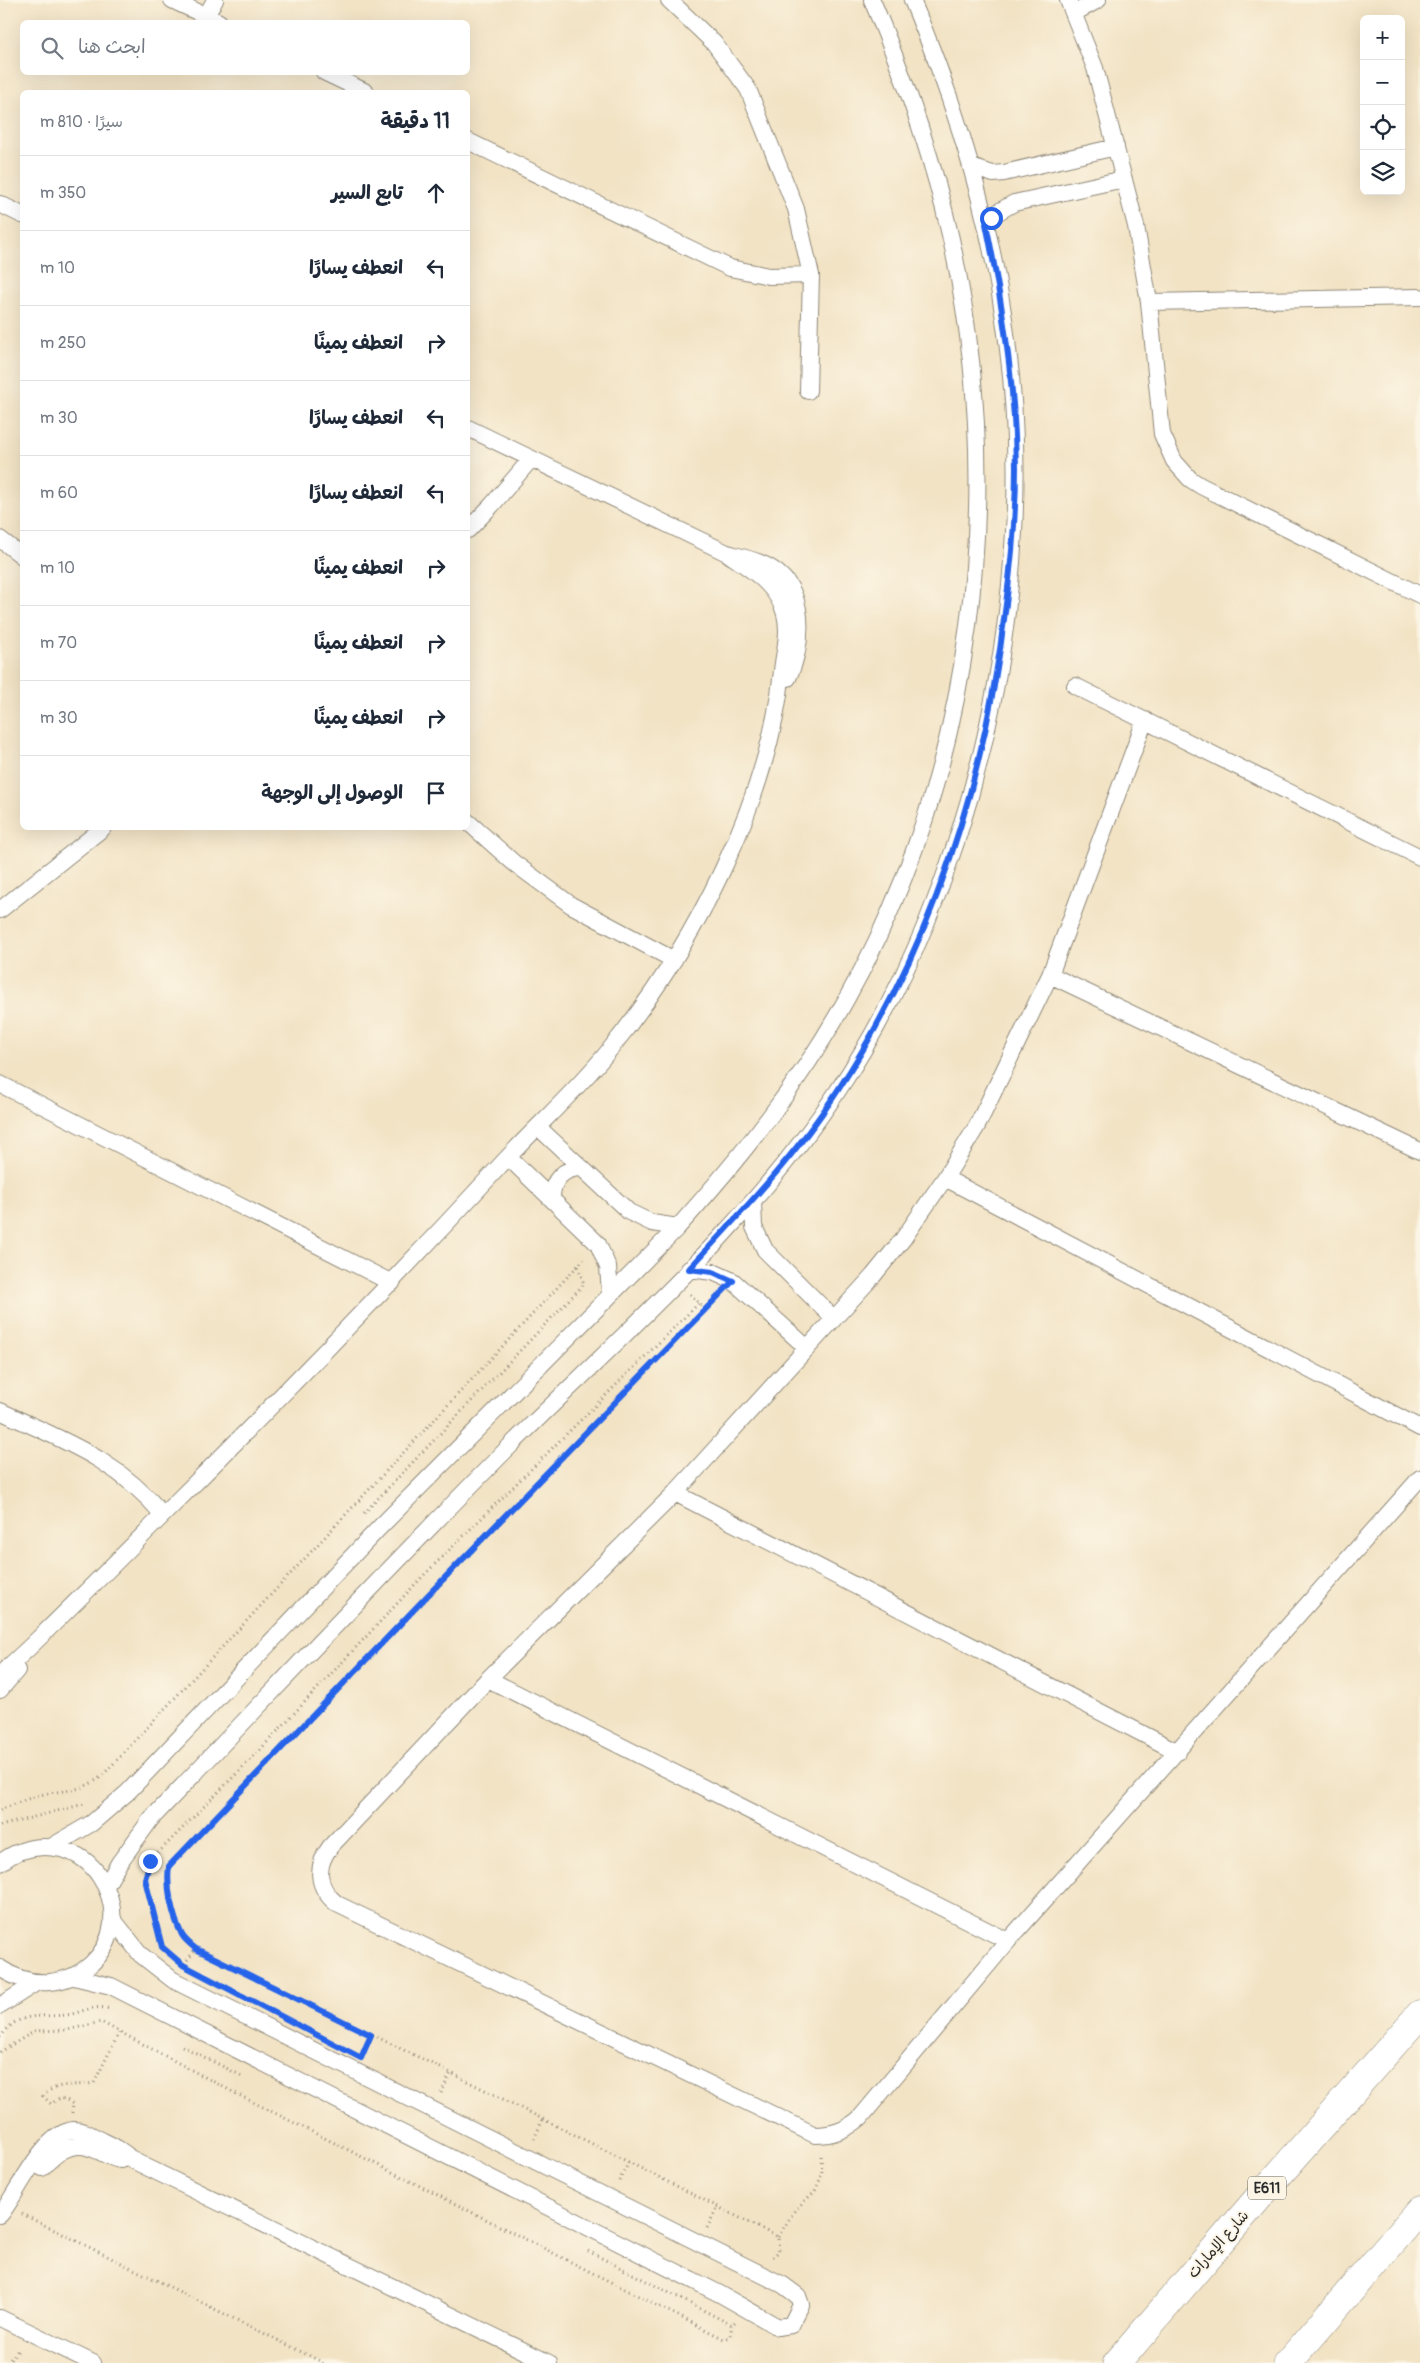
<!DOCTYPE html>
<html lang="ar">
<head>
<meta charset="utf-8">
<style>
	body { margin:0; font-family:Pangolin,"Playpen Sans Arabic",sans-serif; background:#f2f2f3; color:#1f2937; direction:rtl }
	.controls { position:absolute; right:15px; top:15px; display:grid; overflow:hidden; border-radius:8px; box-shadow:0 5px 20px #0002 }
	.controls button { width:45px; height:45px; display:grid; place-items:center; padding:0; border:0; border-bottom:1px solid #e0e1e3; background:#fff; color:#1f2937; font:25px sans-serif }
	.stop { position:absolute; width:15px; height:15px; margin:-11px; border:4px solid #2563eb; border-radius:50%; background:#fff }
	.stop.end { background:#2563eb; border-color:#fff; box-shadow:0 1px 5px #0008 }
	.list { margin:0; padding:0; list-style:none }
	h2 { display:flex; justify-content:space-between; align-items:center; height:65px; margin:0; padding:0 20px; font-size:21px }
	h2 small { font-size:16px; font-weight:400; color:#747a83 }
	.list li { display:grid; grid-template-columns:32px 1fr auto; gap:15px; align-items:center; box-sizing:border-box; height:75px; padding:0 20px; border-top:1px solid #e0e1e3 }
	.list b { display:block; font-size:19px; white-space:nowrap }
	.list em { font-size:16px; font-style:normal; color:#747a83 }
	.icon { flex:none; width:28px; height:28px; fill:none; stroke:currentColor; stroke-width:2; stroke-linecap:round; stroke-linejoin:round }
	.map { position:relative; flex:none; width:1420px; height:2363px; overflow:hidden; direction:ltr }
	.search { position:absolute; background:#fff; box-shadow:0 5px 20px #0002; left:20px; top:20px; width:450px; height:55px; display:flex; align-items:center; gap:12px; box-sizing:border-box; padding:0 18px; border-radius:8px; color:#747a83; font-size:19px }
	.panel { position:absolute; background:#fff; box-shadow:0 5px 20px #0002; left:20px; top:90px; width:450px; height:740px; border-radius:8px; direction:rtl }
	.map>svg:first-child { display:block }
	.lines { fill:none; stroke-linecap:round; stroke-linejoin:round }
	.street-casing { stroke:#8e8778; stroke-width:18 }
	.highway-casing { stroke:#8e8778; stroke-width:29 }
	.path { stroke:#8e8778; stroke-width:3; stroke-dasharray:1 4; stroke-linecap:butt }
	.street { stroke:#fff; stroke-width:16 }
	.highway { stroke:#fff; stroke-width:28 }
	.route { stroke:#2563eb; stroke-width:6 }
	.labels { text-anchor:middle; stroke-width:4; stroke-linejoin:round; paint-order:stroke }
	.shield { fill:#fcf5e5; stroke:#6a6863; stroke-width:1 }
	.shield-label { font-size:14px; font-weight:bold; fill:#2b2b2b }
	.street-label { font-size:15px; fill:#2b2b2b; stroke:#fcf5e5 }
</style>
</head>
<body>
<div class="map">
<svg width="1420" height="2363" viewBox="0 0 1420 2363">
	<rect width="100%" height="100%" fill="#fcf5e5"/>
	<filter id="ink" filterUnits="userSpaceOnUse"><feTurbulence type="fractalNoise" baseFrequency=".02" numOctaves="2"/><feDisplacementMap in="SourceGraphic" scale="10" xChannelSelector="R" yChannelSelector="G"/><feConvolveMatrix kernelMatrix="1 2 1 2 8 2 1 2 1" color-interpolation-filters="sRGB"/></filter>
	<filter id="wash" filterUnits="userSpaceOnUse"><feTurbulence type="fractalNoise" baseFrequency=".0096" numOctaves="4" result="noise"/><feDisplacementMap in="SourceGraphic" scale="20" xChannelSelector="R" yChannelSelector="G"/><feGaussianBlur stdDeviation="1.12" result="paint"/><feColorMatrix in="noise" values="0 0 0 0 0 0 0 0 0 0 0 0 0 0 0 0 0 1.4 0 .05"/><feComposite in="paint" operator="in"/></filter>
	<g filter="url(#wash)">
		<rect width="100%" height="100%" fill="#f2e3c5"/>
	</g>
	<g filter="url(#ink)">
		<g class="lines">
			<g class="street-casing">
				<path id="street" d="M 172,0 L 219,22
					M 669,0 L 714,43 L 748,89 L 796,209 L 811,275 L 808,391
					M 1068,0 L 1095,68 L 1136,226 L 1149,302 L 1162,434 L 1174,461 L 1190,479 L 1201,486 L 1420,595
					M 1074,13 L 1098,0
					M 206,16 L 215,0
					M 324,72 L 366,92
					M 468,141 L 730,268 L 769,276 L 811,275
					M 971,167 L 993,174 L 1004,173 L 1116,147
					M 0,204 L 22,215
					M 986,224 L 998,212 L 1014,203 L 1124,179
					M 1149,302 L 1420,297
					M 468,428 L 727,553 C 745,558 766,562 780,575 C 807,599 802,649 788,678
					M 468,530 L 492,505 L 531,459
					M 0,539 L 22,556
					M 1075,686 L 1420,857
					M 1145,720 L 1050,975 L 977,1126 L 945,1178 L 903,1239 L 873,1276 L 675,1493 L 488,1679 L 330,1847 C 315,1867 317,1888 337,1904 L 815,2135 C 833,2135 846,2130 860,2118 L 1008,1941 L 1420,1478
					M 468,822 L 514,863 L 571,905 L 674,960
					M 0,910 L 103,828
					M 1050,975 L 1420,1151
					M 0,1084 L 392,1283
					M 539,1128 L 629,1212 L 652,1223 L 678,1227
					M 508,1157 L 598,1244 L 608,1267 L 610,1293
					M 945,1178 L 1420,1428
					M 552,1198 C 552,1180 563,1168 582,1168
					M 753,1201 L 754,1227 L 765,1250 L 833,1318
					M 689,1269 L 713,1272 L 733,1281 L 806,1347
					M 0,1411 C 64,1441 117,1459 163,1515
					M 675,1493 L 1178,1752
					M 0,1675 C 12,1663 25,1652 37,1640 C 78,1600 119,1559 160,1518 C 275,1404 387,1288 497,1169 C 534,1128 576,1092 611,1048 C 693,947 769,801 782,671 C 784,652 790,633 785,614 C 777,584 750,569 727,553
					M 488,1679 L 1008,1941
					M 0,1690 L 17,1670
					M 51,1847 L 92,1823 L 128,1792 L 379,1528 L 678,1227 C 742,1156 801,1082 847,998 C 974,770 1007,493 951,239 C 933,157 905,78 872,0
					M 0,1863 C 18,1849 39,1844 61,1849 C 77,1853 91,1863 100,1877 C 143,1943 66,2013 0,1968
					M 106,1886 L 119,1863 L 151,1819 C 270,1695 387,1569 509,1447 C 623,1334 748,1226 837,1092 C 976,884 1040,588 1007,341 C 992,223 958,109 912,0
					M 74,1977 L 111,1986 L 720,2294 L 778,2327 L 791,2325 L 801,2305 L 798,2296 L 783,2285 L 173,1980 L 141,1955 L 112,1918
					M 0,2006 L 36,1983
					M 42,2168 C 55,2154 70,2141 90,2148 C 101,2151 109,2158 120,2160
					M 0,2215 C 18,2193 43,2132 74,2130 C 84,2130 91,2135 99,2139 C 111,2145 123,2150 132,2160 L 549,2363
					M 0,2318 L 93,2363"/>
			</g>
			<g class="highway-casing">
				<path id="highway" d="M 1117,2363 L 1260,2196 L 1420,2014
					M 1288,2363 L 1420,2210"/>
			</g>
			<path class="path" d="M 690,1294 L 704,1308
				M 719,1295 L 169,1866 C 166,1887 172,1915 182,1935 C 185,1940 191,1945 196,1949 L 451,2073 L 778,2237 L 779,2251 L 772,2258
				M 364,1513 L 584,1284 L 578,1266
				M 0,1810 C 14,1804 29,1798 44,1794 C 69,1789 79,1793 102,1776 L 584,1259
				M 0,1826 L 84,1804
				M 162,1947 L 145,1879 L 150,1861 L 256,1754 L 423,1576 L 699,1303
				M 184,1964 L 196,1949
				M 0,2037 C 4,2033 9,2026 14,2023 C 32,2012 53,2018 72,2014 C 86,2010 96,2005 110,2009
				M 182,2046 L 244,2077
				M 0,2052 L 35,2031 L 67,2030 L 101,2022 L 233,2092 L 724,2339 L 730,2337 L 732,2325
				M 363,2055 L 371,2035
				M 441,2093 L 451,2073
				M 72,2113 L 73,2104 L 65,2099 L 60,2098 L 51,2104 L 43,2096 C 57,2081 75,2087 94,2083 L 119,2033
				M 534,2139 L 543,2119
				M 619,2181 L 629,2162
				M 22,2214 L 324,2363
				M 707,2228 L 718,2206
				M 778,2237 L 795,2210 L 815,2191 L 822,2175 L 821,2154
				M 588,2251 L 732,2325 L 735,2322
				M 7,2363 L 20,2348"/>
			<use href="#street" class="street"/>
			<use href="#highway" class="highway"/>
		</g>
	</g>
	<g class="lines" filter="url(#ink)">
		<path class="route" d="M 150,1861 L 145,1879 L 162,1947 L 183,1965 L 361,2058 L 371,2035 L 196,1949 C 191,1945 185,1940 182,1935 C 172,1915 166,1887 169,1866 L 427,1596 L 733,1281 L 713,1272 L 689,1269 C 742,1212 796,1155 838,1090 C 934,943 986,777 1006,604 C 1012,559 1016,513 1016,467 C 1015,385 1003,305 986,224 L 991,218"/>
	</g>
	<g class="labels">
		<rect class="shield" x="1248" y="2176.5" width="38" height="23" rx="4"/>
		<g class="shield-label">
			<text x="1267" y="2193">E611</text>
		</g>
		<g class="street-label">
			<text transform="translate(1218 2244) rotate(-49)" y="5">شارع الإمارات</text>
		</g>
	</g>
</svg>
<div class="controls">
<button>+</button>
<button>−</button>
<button><svg class="icon" aria-label="locate" viewBox="0 0 24 24"><circle cx="12" cy="12" r="6"/><path d="M12 2v4M12 18v4M2 12h4M18 12h4"/></svg></button>
<button><svg class="icon" aria-label="layers" viewBox="0 0 24 24"><path d="M12 4l9 5-9 5-9-5zM3 14l9 5 9-5"/></svg></button>
</div>
<div class="stop" style="left:991px;top:218px"></div>
<div class="stop end" style="left:150px;top:1861px"></div>
<div class="search"><svg class="icon" aria-label="search" viewBox="0 0 24 24"><circle cx="10" cy="10" r="6"/><path d="M15 15l6 6"/></svg>ابحث هنا</div>
<section class="panel">
<h2>11 دقيقة<small>سيرًا · 810 m</small></h2>
<ul class="list">
<li><svg class="icon" aria-label="ahead" viewBox="0 0 24 24"><path d="M12 20V5M6 11l6-6 6 6"/></svg><div><b>تابع السير</b></div><em>350 m</em></li>
<li><svg class="icon" aria-label="left" viewBox="0 0 24 24"><path d="M17 20v-9H6M10 6l-5 5 5 5"/></svg><div><b>انعطف يسارًا</b></div><em>10 m</em></li>
<li><svg class="icon" aria-label="right" viewBox="0 0 24 24"><path d="M7 20v-9h11M14 6l5 5-5 5"/></svg><div><b>انعطف يمينًا</b></div><em>250 m</em></li>
<li><svg class="icon" aria-label="left" viewBox="0 0 24 24"><path d="M17 20v-9H6M10 6l-5 5 5 5"/></svg><div><b>انعطف يسارًا</b></div><em>30 m</em></li>
<li><svg class="icon" aria-label="left" viewBox="0 0 24 24"><path d="M17 20v-9H6M10 6l-5 5 5 5"/></svg><div><b>انعطف يسارًا</b></div><em>60 m</em></li>
<li><svg class="icon" aria-label="right" viewBox="0 0 24 24"><path d="M7 20v-9h11M14 6l5 5-5 5"/></svg><div><b>انعطف يمينًا</b></div><em>10 m</em></li>
<li><svg class="icon" aria-label="right" viewBox="0 0 24 24"><path d="M7 20v-9h11M14 6l5 5-5 5"/></svg><div><b>انعطف يمينًا</b></div><em>70 m</em></li>
<li><svg class="icon" aria-label="right" viewBox="0 0 24 24"><path d="M7 20v-9h11M14 6l5 5-5 5"/></svg><div><b>انعطف يمينًا</b></div><em>30 m</em></li>
<li><svg class="icon" aria-label="arrive" viewBox="0 0 24 24"><path d="M6 21V4h12l-3 4 3 4H6"/></svg><div><b>الوصول إلى الوجهة</b></div></li>
</ul>
</section>
</div>
</body>
</html>
